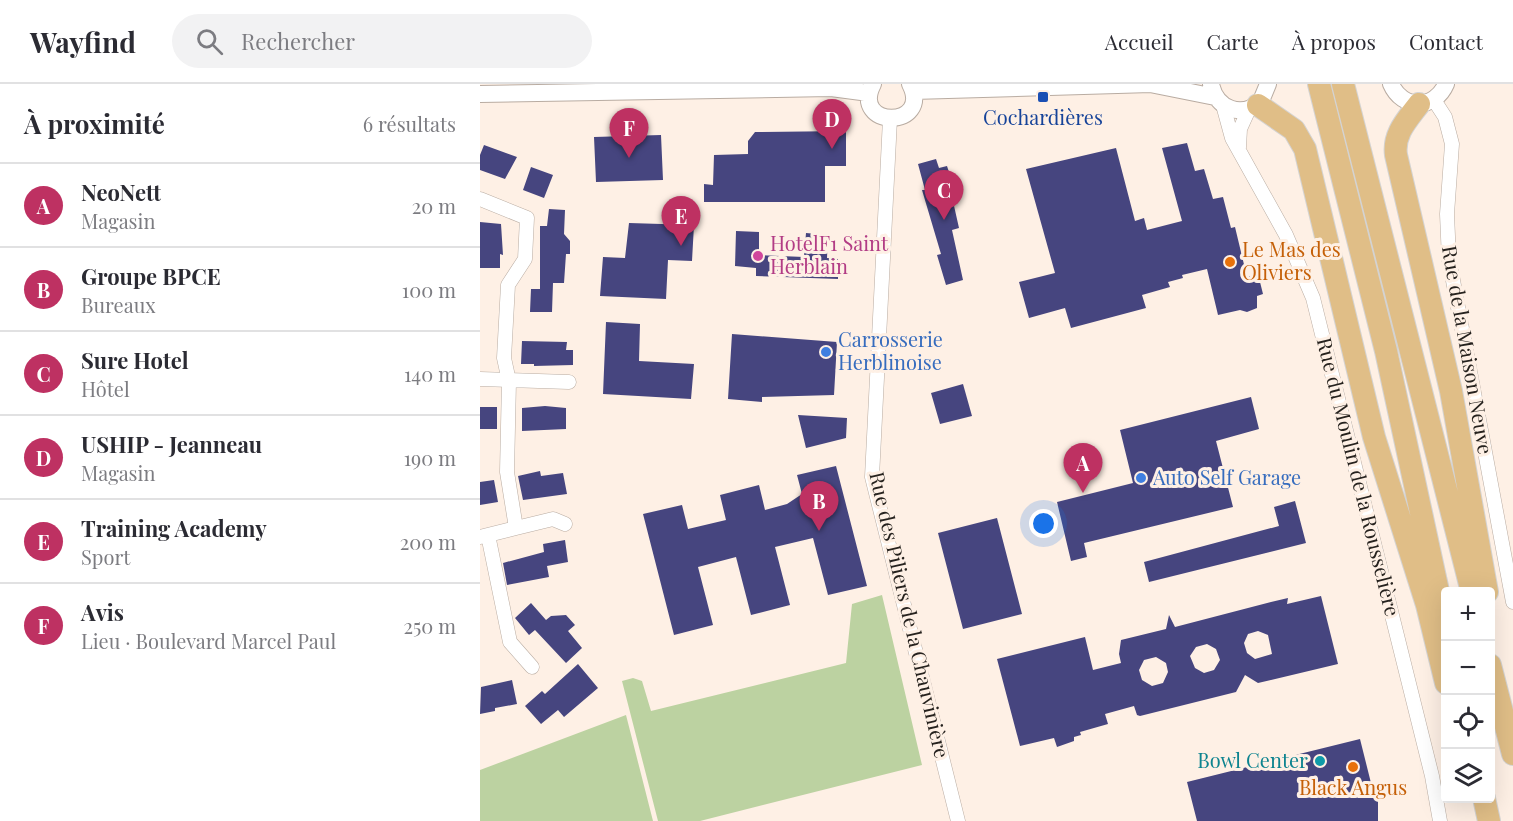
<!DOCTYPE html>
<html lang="fr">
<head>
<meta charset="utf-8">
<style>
	body { margin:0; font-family:"Playfair Display",serif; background:#f2f2f3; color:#2b2b33 }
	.controls { position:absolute; right:18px; bottom:18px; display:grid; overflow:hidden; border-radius:6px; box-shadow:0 6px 24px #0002 }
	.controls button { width:54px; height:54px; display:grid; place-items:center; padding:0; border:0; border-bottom:2px solid #e1e1e2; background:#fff; color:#2b2b33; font:30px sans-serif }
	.you { position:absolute; left:564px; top:440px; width:21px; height:21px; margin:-15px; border:4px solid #fff; border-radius:50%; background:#1a73e8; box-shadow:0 0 0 9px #1a73e833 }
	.badge { display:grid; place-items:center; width:39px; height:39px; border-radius:50%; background:#be3162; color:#fff; font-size:20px; font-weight:700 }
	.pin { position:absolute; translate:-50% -50px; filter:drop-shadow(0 2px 3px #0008) }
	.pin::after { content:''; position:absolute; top:32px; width:21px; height:18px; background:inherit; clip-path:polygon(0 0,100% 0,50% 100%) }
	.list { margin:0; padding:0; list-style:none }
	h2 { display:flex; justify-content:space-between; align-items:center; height:78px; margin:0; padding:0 24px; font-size:26px }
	h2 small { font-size:20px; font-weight:400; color:#7c7c81 }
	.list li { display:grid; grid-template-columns:39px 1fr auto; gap:18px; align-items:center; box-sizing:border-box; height:84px; padding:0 24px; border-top:2px solid #e1e1e2 }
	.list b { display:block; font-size:22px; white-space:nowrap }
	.list p { margin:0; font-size:20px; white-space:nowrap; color:#7c7c81 }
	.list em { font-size:20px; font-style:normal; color:#7c7c81 }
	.icon { flex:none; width:33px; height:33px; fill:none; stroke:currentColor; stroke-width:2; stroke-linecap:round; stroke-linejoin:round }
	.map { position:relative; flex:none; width:1033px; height:737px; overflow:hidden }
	header { display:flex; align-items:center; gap:36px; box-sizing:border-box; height:84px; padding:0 30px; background:#fff; border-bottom:2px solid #e1e1e2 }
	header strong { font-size:28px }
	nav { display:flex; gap:33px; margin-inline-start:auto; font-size:21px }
	.search { width:420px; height:54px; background:#f2f2f3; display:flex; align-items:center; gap:15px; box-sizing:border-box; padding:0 21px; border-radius:33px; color:#7c7c81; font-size:22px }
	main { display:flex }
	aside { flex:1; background:#fff }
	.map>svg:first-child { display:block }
	.green { fill:#bcd2a1 }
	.building { fill:#46457f; fill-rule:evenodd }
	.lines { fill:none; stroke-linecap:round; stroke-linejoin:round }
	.minor-casing { stroke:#b9aca2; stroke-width:15 }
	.tertiary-casing { stroke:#b9aca2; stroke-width:18 }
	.trunk-casing { stroke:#d4d3d2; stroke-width:24 }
	.minor { stroke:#fff; stroke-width:14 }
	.tertiary { stroke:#fff; stroke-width:16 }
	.trunk { stroke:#e0be87; stroke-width:22 }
	.transit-dot { fill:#1a4fb4; stroke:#fef0e5; stroke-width:2 }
	.hotel-dot { fill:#d1479c; stroke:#fef0e5; stroke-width:2 }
	.food-dot { fill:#e8710a; stroke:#fef0e5; stroke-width:2 }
	.shop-dot { fill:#3f7fe0; stroke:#fef0e5; stroke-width:2 }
	.culture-dot { fill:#0f9aa8; stroke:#fef0e5; stroke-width:2 }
	.labels { text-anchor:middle; stroke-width:6; stroke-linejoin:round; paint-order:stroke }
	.transit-label { font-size:20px; fill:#164399; stroke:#fef0e5 }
	.hotel-label { font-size:20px; fill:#b23c85; stroke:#fef0e5; text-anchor:start }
	.food-label { font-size:20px; fill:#c56008; stroke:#fef0e5; text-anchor:start }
	.shop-label { font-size:20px; fill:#366cbe; stroke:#fef0e5; text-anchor:start }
	.street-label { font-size:20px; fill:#26221e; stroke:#fef0e5 }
	.culture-label { font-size:20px; fill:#0d838f; stroke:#fef0e5; text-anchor:end }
</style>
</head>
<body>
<header>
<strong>Wayfind</strong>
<div class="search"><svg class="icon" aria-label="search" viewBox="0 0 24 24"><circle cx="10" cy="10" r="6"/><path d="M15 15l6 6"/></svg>Rechercher</div>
<nav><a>Accueil</a><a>Carte</a><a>À propos</a><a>Contact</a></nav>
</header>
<main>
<aside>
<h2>À proximité<small>6 résultats</small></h2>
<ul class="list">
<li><span class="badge">A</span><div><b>NeoNett</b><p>Magasin</p></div><em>20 m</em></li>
<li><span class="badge">B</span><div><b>Groupe BPCE</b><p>Bureaux</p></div><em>100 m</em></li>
<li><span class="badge">C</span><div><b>Sure Hotel</b><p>Hôtel</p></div><em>140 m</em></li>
<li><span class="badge">D</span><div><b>USHIP - Jeanneau</b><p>Magasin</p></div><em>190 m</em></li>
<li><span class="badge">E</span><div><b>Training Academy</b><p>Sport</p></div><em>200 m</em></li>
<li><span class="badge">F</span><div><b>Avis</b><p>Lieu · Boulevard Marcel Paul</p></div><em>250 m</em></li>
</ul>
</aside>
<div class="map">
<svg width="1033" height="737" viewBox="0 0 1033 737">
	<rect width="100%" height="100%" fill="#fef0e5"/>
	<path class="green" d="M 402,511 L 442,681 L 220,737 L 178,737 L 142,597 L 153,594 L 162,597 L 171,627 L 366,579 L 372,520 Z
		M 146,631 L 173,737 L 0,737 L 0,686 Z"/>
	<path class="building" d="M 366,47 L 366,82 L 345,82 L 345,118 L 224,118 L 224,100 L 233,101 L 234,71 L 268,70 L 268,57 L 275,48 Z
		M 181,51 L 183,96 L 116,98 L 114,53 Z
		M 707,59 L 715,87 L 724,85 L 733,115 L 743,113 L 751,144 L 755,143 L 767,193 L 778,190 L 783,210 L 777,212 L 777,224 L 767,228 L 760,226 L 738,231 L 727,185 L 702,191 L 703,194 L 688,198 L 690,203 L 662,211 L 666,224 L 591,244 L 585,224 L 549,234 L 539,198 L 575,189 L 546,85 L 636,64 L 655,137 L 664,134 L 667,146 L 702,137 L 682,64 Z
		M 4,61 L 37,73 L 25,95 L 0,86 L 0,71 Z
		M 456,75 L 459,84 L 467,82 L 474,104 L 470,104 L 479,144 L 472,146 L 483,196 L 466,201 L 457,171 L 461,170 L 442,106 L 445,106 L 438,80 Z
		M 51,83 L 73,91 L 64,114 L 43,106 Z
		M 69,125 L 85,126 L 84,150 L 90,157 L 90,170 L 86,170 L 84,199 L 73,199 L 72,228 L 50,228 L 51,205 L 60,205 L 60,142 L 67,142 Z
		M 0,138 L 21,140 L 23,171 L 20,170 L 20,184 L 0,184 Z
		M 149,139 L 214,141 L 212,177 L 188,176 L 186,215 L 120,212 L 123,173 L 145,174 Z
		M 256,147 L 279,148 L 279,171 L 324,173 L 326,149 L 348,151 L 347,174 L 358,175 L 358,195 L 276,192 L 276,184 L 255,182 Z
		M 126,238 L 160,240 L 159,277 L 214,280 L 211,315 L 123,310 Z
		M 252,250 L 357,258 L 354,311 L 282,313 L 282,318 L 248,315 Z
		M 42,257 L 87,258 L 86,266 L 93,266 L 93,281 L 54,282 L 54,280 L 41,280 Z
		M 483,300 L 492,332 L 460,340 L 451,309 Z
		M 771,313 L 779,345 L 736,357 L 753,423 L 604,459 L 607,473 L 591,477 L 577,418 L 653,399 L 640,346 Z
		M 65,322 L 86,324 L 86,345 L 42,347 L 42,324 Z
		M 0,323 L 17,323 L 17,345 L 0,345 Z
		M 318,331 L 367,334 L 366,354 L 326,364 Z
		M 356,382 L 387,502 L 348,511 L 333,454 L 295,463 L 310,521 L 271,531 L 256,473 L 218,483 L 233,541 L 194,551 L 163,430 L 202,421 L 208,445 L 246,436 L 240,411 L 279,401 L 285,426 L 307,420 L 322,410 L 317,391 Z
		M 60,387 L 61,392 L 83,389 L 87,410 L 43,416 L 38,392 Z
		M 14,396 L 18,418 L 0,421 L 0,398 Z
		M 815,417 L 826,459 L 669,498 L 664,478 L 799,442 L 794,423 Z
		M 517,434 L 542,530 L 483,545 L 458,449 Z
		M 85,456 L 88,478 L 67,482 L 69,493 L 27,501 L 23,479 L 64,468 L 63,460 Z
		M 841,512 L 858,580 L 778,599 L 765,591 L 756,608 L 660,632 L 657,631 L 654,622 L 625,630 L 628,640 L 600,648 L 601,651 L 594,653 L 594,657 L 577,663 L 574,654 L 540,662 L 517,575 L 605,553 L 613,586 L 641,579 L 639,570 L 641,556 L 686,545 L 689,531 L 695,543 L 791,518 L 808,514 L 807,520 ZM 778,547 L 788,551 L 792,570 L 775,575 L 767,569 L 764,559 L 768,550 ZM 727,560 L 736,565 L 740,576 L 734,586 L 724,589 L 715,584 L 710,572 L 716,563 ZM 676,573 L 686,579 L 688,588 L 683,599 L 672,602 L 662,596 L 659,586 L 664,576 Z
		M 51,519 L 66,536 L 71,532 L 86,531 L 95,541 L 88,547 L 102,564 L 86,579 L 55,546 L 49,551 L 35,534 Z
		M 98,580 L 118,604 L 84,633 L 78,626 L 61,640 L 45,622 L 62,607 L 65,610 Z
		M 32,596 L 37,620 L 15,624 L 15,627 L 0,630 L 1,603 Z
		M 880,655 L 891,699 L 898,715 L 898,737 L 717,737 L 707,698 Z"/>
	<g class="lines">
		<g class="minor-casing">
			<path id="minor" d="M 954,16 L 965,33 L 972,60 L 967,130 L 969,175 L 1033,518
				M 743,21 L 752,54 L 806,151 L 833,214 L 952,692 L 960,737
				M 410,35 L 392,393 L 478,737
				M 759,63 L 760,45 L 769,25
				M 0,115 L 47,134 L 45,175 L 28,201 L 24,274 L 29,297 L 27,388 L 36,444 L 0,453
				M 0,295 L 89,298
				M 36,444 L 73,435 L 85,440
				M 8,451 L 30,558 L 52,583"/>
		</g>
		<g class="tertiary-casing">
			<path id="tertiary" d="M 393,0 C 370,45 453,45 430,0
				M 670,0 L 735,13
				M 731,0 C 736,25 762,35 781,17 L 788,0
				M 911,0 C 922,26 955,26 966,0
				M 433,7 L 671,0
				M 0,10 L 351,4 L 389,9"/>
		</g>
		<g class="trunk-casing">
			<path id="trunk" d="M 839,0 L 906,267 L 961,521
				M 863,0 L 992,508
				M 939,20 C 927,36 913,50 916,71 L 971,307 L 1007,508
				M 778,21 L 814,46 L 825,65 L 894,353 L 947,521 L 966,599
				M 1010,581 L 1033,670
				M 1004,714 L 1009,737"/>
		</g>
		<use href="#minor" class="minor"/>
		<use href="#tertiary" class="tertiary"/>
		<use href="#trunk" class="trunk"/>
	</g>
	<rect class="transit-dot" x="557" y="7" width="12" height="12" rx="3"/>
	<circle class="hotel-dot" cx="278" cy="172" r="6"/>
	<g class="food-dot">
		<circle cx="750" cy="178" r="6"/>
		<circle cx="873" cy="683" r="6"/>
	</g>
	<g class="shop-dot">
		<circle cx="346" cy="268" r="6"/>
		<circle cx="661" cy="394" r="6"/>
	</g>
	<circle class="culture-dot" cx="840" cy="677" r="6"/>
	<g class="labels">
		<g class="transit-label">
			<text x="563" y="41">Cochardières</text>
		</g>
		<g class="hotel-label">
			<text x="290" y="167">HotelF1 Saint<tspan x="290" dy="23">Herblain</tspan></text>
		</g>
		<g class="food-label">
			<text x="762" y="173">Le Mas des<tspan x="762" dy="23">Oliviers</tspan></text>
			<text x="873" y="711" text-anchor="middle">Black Angus</text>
		</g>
		<g class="shop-label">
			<text x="358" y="263">Carrosserie<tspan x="358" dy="23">Herblinoise</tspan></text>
			<text x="673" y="401">Auto Self Garage</text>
		</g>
		<g class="street-label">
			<text transform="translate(987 266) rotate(80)" y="7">Rue de la Maison Neuve</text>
			<text transform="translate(878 393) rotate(76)" y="7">Rue du Moulin de la Rousselière</text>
			<text transform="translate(429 531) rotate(77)" y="7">Rue des Piliers de la Chauvinière</text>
		</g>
		<g class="culture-label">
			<text x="828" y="684">Bowl Center</text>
		</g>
	</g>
</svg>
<div class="controls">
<button>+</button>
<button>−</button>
<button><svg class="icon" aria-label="locate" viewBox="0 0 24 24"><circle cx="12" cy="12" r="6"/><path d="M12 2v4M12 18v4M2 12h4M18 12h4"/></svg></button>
<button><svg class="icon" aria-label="layers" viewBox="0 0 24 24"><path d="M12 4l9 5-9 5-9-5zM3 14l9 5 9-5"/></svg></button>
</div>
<div class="you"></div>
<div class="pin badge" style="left:603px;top:409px">A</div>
<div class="pin badge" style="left:339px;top:447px">B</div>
<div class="pin badge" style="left:464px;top:136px">C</div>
<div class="pin badge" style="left:352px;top:65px">D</div>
<div class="pin badge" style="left:201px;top:162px">E</div>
<div class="pin badge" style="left:149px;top:74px">F</div>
</div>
</main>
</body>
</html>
